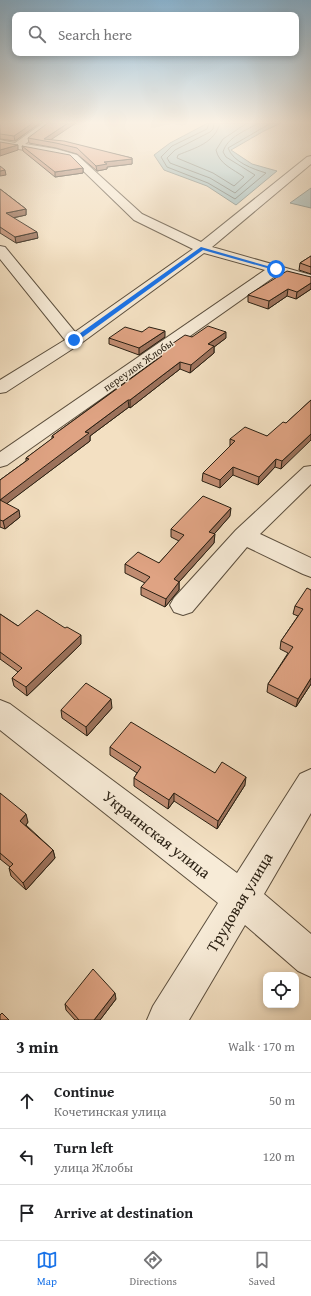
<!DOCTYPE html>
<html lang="en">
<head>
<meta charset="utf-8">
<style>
	body { margin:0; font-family:"Gentium Book Plus",serif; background:#f6f6f6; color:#202124 }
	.controls { position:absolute; right:12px; bottom:12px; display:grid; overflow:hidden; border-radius:8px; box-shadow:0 2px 6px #0003 }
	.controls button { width:36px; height:36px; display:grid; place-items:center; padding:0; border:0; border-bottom:1px solid #e0e0e0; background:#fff; color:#202124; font:20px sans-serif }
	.stop { position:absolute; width:12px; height:12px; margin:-9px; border:3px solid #1a73e8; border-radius:50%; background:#fff }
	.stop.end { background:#1a73e8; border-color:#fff; box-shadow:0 1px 4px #0008 }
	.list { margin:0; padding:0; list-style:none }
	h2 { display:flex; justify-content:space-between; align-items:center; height:52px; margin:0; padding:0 16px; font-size:17px }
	h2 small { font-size:13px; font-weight:400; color:#757577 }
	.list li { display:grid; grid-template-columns:26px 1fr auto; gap:12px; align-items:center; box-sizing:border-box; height:56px; padding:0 16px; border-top:1px solid #e0e0e0 }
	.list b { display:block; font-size:15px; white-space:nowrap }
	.list p { margin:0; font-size:13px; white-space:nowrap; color:#757577 }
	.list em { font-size:13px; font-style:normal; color:#757577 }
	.icon { flex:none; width:22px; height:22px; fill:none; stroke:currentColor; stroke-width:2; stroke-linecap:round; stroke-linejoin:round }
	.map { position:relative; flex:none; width:311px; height:1020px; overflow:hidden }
	.search { position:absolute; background:#fff; box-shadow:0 2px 6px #0003; left:12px; right:12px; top:12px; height:44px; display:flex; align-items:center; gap:10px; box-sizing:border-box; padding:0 14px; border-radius:8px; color:#757577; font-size:15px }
	.sheet { height:220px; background:#fff }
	nav { display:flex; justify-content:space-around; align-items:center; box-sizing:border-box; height:56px; border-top:1px solid #e0e0e0; background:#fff; font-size:11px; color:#757577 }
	nav a { display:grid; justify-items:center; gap:2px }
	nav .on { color:#1a73e8 }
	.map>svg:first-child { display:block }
	.water { fill:#9ebbbb; stroke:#6f7d77 }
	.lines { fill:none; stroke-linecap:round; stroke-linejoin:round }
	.shore { stroke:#646d66; stroke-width:1 }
	.minor-casing { stroke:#5c4f3e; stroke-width:2 }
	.minor { fill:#f7ebd7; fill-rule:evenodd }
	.wall { fill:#c08c71; stroke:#291f12 }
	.shaded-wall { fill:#9c725c; stroke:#291f12 }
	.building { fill:#dfa383; stroke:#291f12 }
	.route { fill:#1a73e8 }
	.labels { text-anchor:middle; stroke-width:3; stroke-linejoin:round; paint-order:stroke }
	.far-street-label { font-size:11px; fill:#291f12; stroke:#f7ebd7 }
	.near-street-label { font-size:16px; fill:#291f12; stroke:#f7ebd7 }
</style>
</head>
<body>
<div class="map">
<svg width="311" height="1020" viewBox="0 0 311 1020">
	<rect width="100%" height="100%" fill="#f3e0c2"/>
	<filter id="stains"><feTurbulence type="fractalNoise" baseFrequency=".005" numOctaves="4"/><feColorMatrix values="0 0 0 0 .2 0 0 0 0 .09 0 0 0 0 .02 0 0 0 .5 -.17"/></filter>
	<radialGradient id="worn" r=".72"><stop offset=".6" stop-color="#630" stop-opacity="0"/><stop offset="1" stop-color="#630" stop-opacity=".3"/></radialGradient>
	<path class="water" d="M 208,123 L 281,123 L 264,131 L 231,150 L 252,164 L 277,171 L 236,205 L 207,186 L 164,170 L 154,155 L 170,143 Z
		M 311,188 L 311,208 L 290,203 Z"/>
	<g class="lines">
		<path class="shore" d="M 209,123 L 207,129 L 172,146 L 161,157 L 167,167 L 208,183 L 235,199 L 266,173 C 253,169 233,162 228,148 L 271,123
			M 214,123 L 213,129 L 210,132 L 175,150 L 167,158 L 170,163 L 210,178 L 235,193 L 255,175 L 226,157 L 223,152 C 227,137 247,130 259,123
			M 220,123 C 215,143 195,148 178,155 L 177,158 L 213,173 L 234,186 L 244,177 C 233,169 219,164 216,150 L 223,139 L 247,123"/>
		<g class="minor-casing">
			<path id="minor" d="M 43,123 L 53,123 L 25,144 L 56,149 L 77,155 L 142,214 L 201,242 L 307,157 L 311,156 L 311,164 L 212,247 L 311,275 L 311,283 L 278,274 L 7,465 L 0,467 L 0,452 L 265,270 L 204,253 L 80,344 L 6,392 L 0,393 L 0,380 L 65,340 L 0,259 L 0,246 L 5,247 L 75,332 L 193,249 L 134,220 L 71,159 L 55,155 L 0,146 L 0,140 L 15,143 Z
				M 311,466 L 311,484 L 260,534 L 311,558 L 311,577 L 303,574 L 247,547 L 192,612 L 183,615 L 174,612 L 170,605 L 174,598 L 236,530 L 304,467 Z
				M 0,700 L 10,704 L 237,873 L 300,774 L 311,769 L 311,813 L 264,894 L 311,934 L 311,977 L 298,971 L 245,925 L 189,1020 L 147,1020 L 153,1006 L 218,903 L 0,730 Z"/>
		</g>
		<use href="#minor" class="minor"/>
	</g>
	<path class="wall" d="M 0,123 L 40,123 L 15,141 L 0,139 Z
		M 28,138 L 51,140 L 132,158 L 132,164 L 107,167 L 107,169 L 97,171 L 77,154 L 56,148 L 29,143 Z
		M 22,146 L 83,168 L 83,173 L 55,177 L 23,151 Z
		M 0,189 L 26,209 L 26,215 L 13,218 L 38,238 L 16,243 L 0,233 Z
		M 311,256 L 311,274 L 299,270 L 300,263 Z
		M 311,277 L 311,289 L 296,299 L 287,296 L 268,309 L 248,302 L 248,295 Z
		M 142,332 L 165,337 L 139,355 L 109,344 L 109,338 Z
		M 192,337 L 226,338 L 214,347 L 214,353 L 190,373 L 180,369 L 130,408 L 129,407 L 90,436 L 90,441 L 7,503 L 20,517 L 5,529 L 0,527 L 0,480 L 26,461 L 26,458 L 52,439 L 52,436 L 157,359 L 157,354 Z
		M 311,400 L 281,469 L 275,467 L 258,485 L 233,475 L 220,488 L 202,481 L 203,473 L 230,447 L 230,439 L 267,436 L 286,423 Z
		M 230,516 L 214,534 L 214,543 L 179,582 L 179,590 L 165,607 L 141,595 L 141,587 L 145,583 L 125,573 L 125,564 L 159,563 L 179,541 L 171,537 L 171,529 Z
		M 311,590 L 311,684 L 296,707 L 267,692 L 268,684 L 288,653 L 280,649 L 281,641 L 298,616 L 293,614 L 295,606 Z
		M 0,614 L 18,626 L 81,644 L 27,696 L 14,686 L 12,678 L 18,672 L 0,659 Z
		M 112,708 L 87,736 L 62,718 L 61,710 Z
		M 110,747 L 215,773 L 245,785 L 217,829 L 174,801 L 168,809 L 134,786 L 134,778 L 137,773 L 110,755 Z
		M 0,793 L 28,822 L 26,825 L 53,850 L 55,858 L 26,890 L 11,876 L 9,868 L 10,867 L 0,859 Z
		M 116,999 L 100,1020 L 75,1020 L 66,1010 L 65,1004 Z"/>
	<path class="shaded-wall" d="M 33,123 L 40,123 L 15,141 L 14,136 Z
		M 68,123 L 76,123 L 49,141 L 44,139 Z
		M 18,145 L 18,150 L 0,156 L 0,150 Z
		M 132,159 L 132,164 L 107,167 L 107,169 L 97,171 L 96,166 L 104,162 Z
		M 83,168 L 83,173 L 55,177 L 55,172 Z
		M 5,170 L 6,175 L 0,176 L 0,171 Z
		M 26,209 L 26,215 L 7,219 L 6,213 Z
		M 37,232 L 38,238 L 16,243 L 15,237 Z
		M 311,283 L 311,289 L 296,299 L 297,292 Z
		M 288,289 L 287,296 L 268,309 L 269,301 Z
		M 165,331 L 165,337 L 139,355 L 139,348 Z
		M 226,332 L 226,338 L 214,347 L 214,353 L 190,373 L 191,365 L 208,344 Z
		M 180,362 L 180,369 L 130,408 L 130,400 Z
		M 128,400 L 129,407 L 90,436 L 90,441 L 1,508 L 0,500 L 85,432 Z
		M 311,434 L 311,440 L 281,469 L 282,461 Z
		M 276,459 L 275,467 L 258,485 L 259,477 Z
		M 233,467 L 233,475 L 220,488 L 220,480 Z
		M 231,508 L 230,516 L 209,540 L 209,532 Z
		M 19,510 L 20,517 L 5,529 L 3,521 Z
		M 215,534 L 214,543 L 179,582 L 179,590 L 165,607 L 166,599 L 174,579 Z
		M 81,635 L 81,644 L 27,696 L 26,687 Z
		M 311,678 L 311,684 L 296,707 L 298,699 Z
		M 111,699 L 112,708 L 87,736 L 86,727 Z
		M 246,777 L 245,785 L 217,829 L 218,821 Z
		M 174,793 L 174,801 L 168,809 L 169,800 Z
		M 26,814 L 28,822 L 23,829 L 20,821 Z
		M 53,850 L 55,858 L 26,890 L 23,883 Z
		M 115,993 L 116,999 L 100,1020 L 94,1020 Z"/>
	<path class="building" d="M 0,123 L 33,123 L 14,136 L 0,134 Z
		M 48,123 L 68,123 L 44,139 L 64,141 L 132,158 L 132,159 L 104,162 L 107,164 L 96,166 L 77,148 L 56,143 L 28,138 Z
		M 0,142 L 18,145 L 0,150 Z
		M 22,146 L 70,155 L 83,168 L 55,172 Z
		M 0,166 L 5,170 L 0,171 Z
		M 0,189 L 26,209 L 6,213 L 37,232 L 15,237 L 0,227 Z
		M 311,256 L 311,267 L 300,263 Z
		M 287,271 L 311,277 L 311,283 L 297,292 L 288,289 L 269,301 L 248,295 Z
		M 208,326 L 226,332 L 208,344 L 214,346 L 191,365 L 180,362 L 130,400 L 128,400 L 85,432 L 89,433 L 0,500 L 0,480 L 29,459 L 26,458 L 54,437 L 52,436 L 162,356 L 157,354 L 185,335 L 192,337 Z
		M 125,327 L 142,332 L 149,327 L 165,331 L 139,348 L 109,338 Z
		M 311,400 L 311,434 L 282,461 L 276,459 L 259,477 L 233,467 L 220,480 L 203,473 L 235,441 L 230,439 L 245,427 L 267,436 L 283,422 L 286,423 Z
		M 203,496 L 231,508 L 209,532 L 215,534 L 174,579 L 179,582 L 166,599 L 141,587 L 150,577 L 125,564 L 138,552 L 159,563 L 184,535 L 171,529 Z
		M 0,500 L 19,510 L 3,521 L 0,520 Z
		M 307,588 L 311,590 L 311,678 L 298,699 L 268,684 L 293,647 L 281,641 L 303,609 L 295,606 Z
		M 37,610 L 65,628 L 67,627 L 81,635 L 26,687 L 12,678 L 22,668 L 0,652 L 0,614 L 18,626 Z
		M 86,683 L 111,699 L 86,727 L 61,710 Z
		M 131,722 L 215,773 L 222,762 L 246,777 L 218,821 L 174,793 L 169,800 L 134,778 L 141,767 L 110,747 Z
		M 0,793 L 26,814 L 20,821 L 53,850 L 23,883 L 9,868 L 13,864 L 0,853 Z
		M 93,969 L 115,993 L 94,1020 L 79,1020 L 65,1004 Z
		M 2,1013 L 9,1020 L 0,1020 L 0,1015 Z"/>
	<linearGradient id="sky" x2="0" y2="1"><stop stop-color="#8ab7d6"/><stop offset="0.46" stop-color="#faf1e4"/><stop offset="1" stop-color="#faf1e4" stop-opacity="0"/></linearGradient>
	<rect width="311" height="266" fill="url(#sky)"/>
	<path class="route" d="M 201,247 L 278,269 L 274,270 L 203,250 L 76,342 L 72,342 L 72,339 Z"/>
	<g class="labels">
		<g class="far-street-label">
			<text transform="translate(138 365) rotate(-35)" y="4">переулок Жлобы</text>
		</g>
		<g class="near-street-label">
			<text transform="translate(157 834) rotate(38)" y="6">Украинская улица</text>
			<text transform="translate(239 902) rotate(-59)" y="6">Трудовая улица</text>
		</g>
	</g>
	<rect width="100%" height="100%" filter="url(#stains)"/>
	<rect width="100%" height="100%" fill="url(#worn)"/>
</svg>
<div class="controls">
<button><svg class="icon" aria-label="locate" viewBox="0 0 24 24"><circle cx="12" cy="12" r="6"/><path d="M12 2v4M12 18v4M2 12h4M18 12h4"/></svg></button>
</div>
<div class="stop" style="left:276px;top:269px"></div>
<div class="stop end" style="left:74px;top:340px"></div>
<div class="search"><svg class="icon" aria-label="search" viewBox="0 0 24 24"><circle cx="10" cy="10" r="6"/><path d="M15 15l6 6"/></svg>Search here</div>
</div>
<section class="sheet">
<h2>3 min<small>Walk · 170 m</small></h2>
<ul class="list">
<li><svg class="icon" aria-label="ahead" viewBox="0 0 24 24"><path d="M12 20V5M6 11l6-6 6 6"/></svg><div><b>Continue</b><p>Кочетинская улица</p></div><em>50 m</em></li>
<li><svg class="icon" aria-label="left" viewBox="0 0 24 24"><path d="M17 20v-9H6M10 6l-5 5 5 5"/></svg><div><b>Turn left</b><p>улица Жлобы</p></div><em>120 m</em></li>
<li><svg class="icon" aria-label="arrive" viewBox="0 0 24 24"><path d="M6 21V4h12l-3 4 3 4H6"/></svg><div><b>Arrive at destination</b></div></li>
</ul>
</section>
<nav>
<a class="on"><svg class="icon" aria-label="map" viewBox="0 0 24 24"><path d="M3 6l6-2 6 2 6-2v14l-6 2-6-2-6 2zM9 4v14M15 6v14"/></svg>Map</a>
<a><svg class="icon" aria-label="directions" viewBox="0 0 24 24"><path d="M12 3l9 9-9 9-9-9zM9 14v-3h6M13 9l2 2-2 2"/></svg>Directions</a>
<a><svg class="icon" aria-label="saved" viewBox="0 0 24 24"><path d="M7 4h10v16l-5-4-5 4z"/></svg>Saved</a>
</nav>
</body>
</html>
